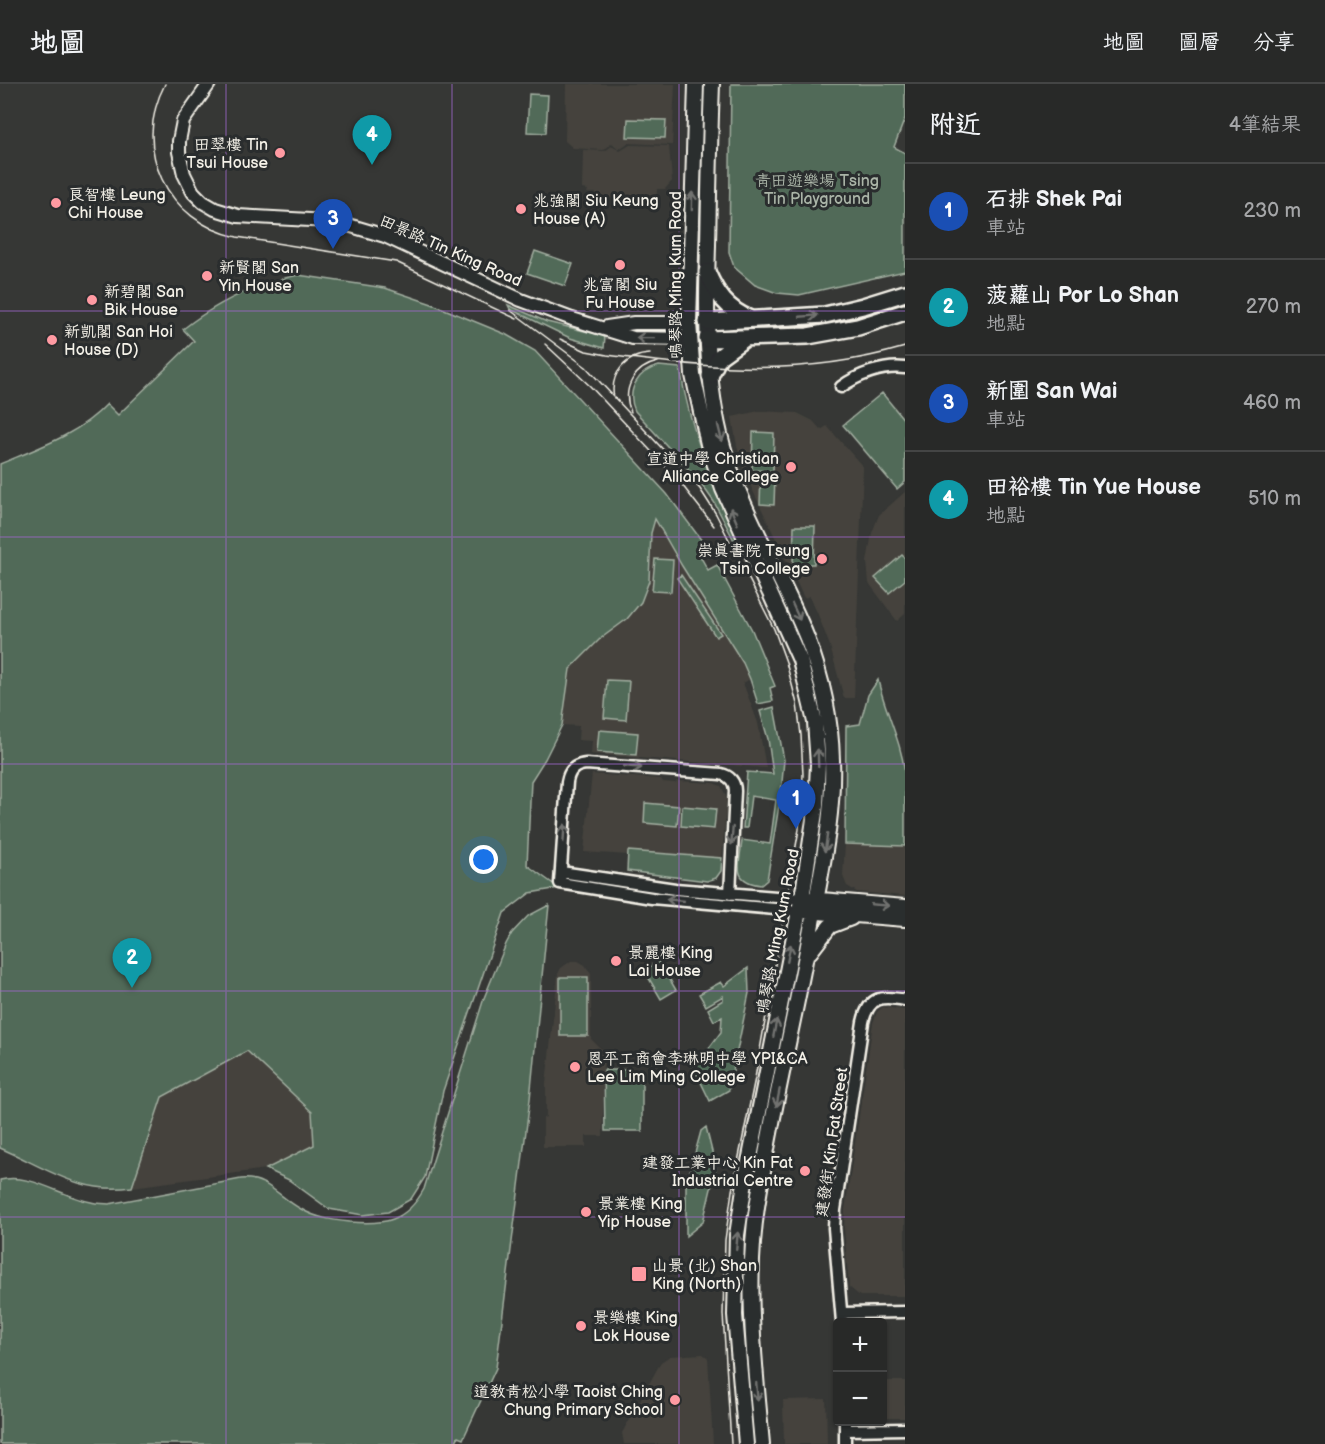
<!DOCTYPE html>
<html lang="zh-TW">
<head>
<meta charset="utf-8">
<style>
	body { margin:0; font-family:"Balsamiq Sans","LXGW WenKai TC",sans-serif; background:#343534; color:#f1f3f6 }
	.controls { position:absolute; right:18px; bottom:18px; display:grid; overflow:hidden; border-radius:6px; box-shadow:0 2px 4px #0004 }
	.controls button { width:54px; height:54px; display:grid; place-items:center; padding:0; border:0; border-bottom:2px solid #444545; background:#282928; color:#f1f3f6; font:30px sans-serif }
	.you { position:absolute; left:484px; top:776px; width:21px; height:21px; margin:-15px; border:4px solid #fff; border-radius:50%; background:#1a73e8; box-shadow:0 0 0 9px #1a73e833 }
	.badge { display:grid; place-items:center; width:39px; height:39px; border-radius:50%; background:#ff9aa2; color:#fff; font-size:20px; font-weight:700 }
	.pin { position:absolute; translate:-50% -50px; filter:drop-shadow(0 2px 3px #0008) }
	.pin::after { content:''; position:absolute; top:32px; width:21px; height:18px; background:inherit; clip-path:polygon(0 0,100% 0,50% 100%) }
	.list { margin:0; padding:0; list-style:none }
	h2 { display:flex; justify-content:space-between; align-items:center; height:78px; margin:0; padding:0 24px; font-size:26px }
	h2 small { font-size:20px; font-weight:400; color:#a5a6a8 }
	.list li { display:grid; grid-template-columns:39px 1fr auto; gap:18px; align-items:center; box-sizing:border-box; height:96px; padding:0 24px; border-top:2px solid #444545 }
	.list b { display:block; font-size:22px; white-space:nowrap }
	.list p { margin:0; font-size:20px; white-space:nowrap; color:#a5a6a8 }
	.list em { font-size:20px; font-style:normal; color:#a5a6a8 }
	.map { position:relative; flex:none; width:905px; height:1360px; overflow:hidden }
	header { display:flex; align-items:center; gap:36px; box-sizing:border-box; height:84px; padding:0 30px; background:#282928; border-bottom:2px solid #444545 }
	header strong { font-size:28px }
	nav { display:flex; gap:33px; margin-inline-start:auto; font-size:21px }
	main { display:flex }
	aside { flex:1; background:#282928 }
	.map>svg:first-child { display:block }
	.built { fill:#45433d }
	.green { fill:#516b59; stroke:#a2aea0; stroke-width:1.5 }
	.lines { fill:none; stroke-linecap:round; stroke-linejoin:round }
	.minor-casing { stroke:#f4f1e8; stroke-width:15 }
	.tertiary-casing { stroke:#f4f1e8; stroke-width:16 }
	.secondary-casing { stroke:#f4f1e8; stroke-width:18 }
	.primary-casing { stroke:#f4f1e8; stroke-width:20 }
	.minor { stroke:#2a2d2e; stroke-width:10 }
	.tertiary { stroke:#2a2d2e; stroke-width:12 }
	.secondary { stroke:#2a2d2e; stroke-width:14 }
	.primary { stroke:#2a2d2e; stroke-width:15 }
	.tram { stroke:#f4f1e8; stroke-width:1.5 }
	.oneway { stroke:#71726f }
	.grid { fill:none; stroke:#9f67cb; stroke-width:1.5; stroke-opacity:0.55 }
	.poi-dot { fill:#ff9aa2; stroke:#2a2d2e; stroke-width:2 }
	.labels { text-anchor:middle; stroke-width:6; stroke-linejoin:round; paint-order:stroke }
	.poi-label { font-size:16px; fill:#f4f1e8; stroke:#2a2d2e; text-anchor:start }
	.park-label { font-size:16px; fill:#abb5a8; stroke:#2a2d2e }
	.street-label { font-size:16px; fill:#f4f1e8; stroke:#2a2d2e }
</style>
</head>
<body>
<header>
<strong>地圖</strong>
<nav><a>地圖</a><a>圖層</a><a>分享</a></nav>
</header>
<main>
<div class="map">
<svg width="905" height="1360" viewBox="0 0 905 1360">
	<rect width="100%" height="100%" fill="#363735"/>
	<filter id="ink" filterUnits="userSpaceOnUse"><feTurbulence type="fractalNoise" baseFrequency=".0167" numOctaves="2"/><feDisplacementMap in="SourceGraphic" scale="12" xChannelSelector="R" yChannelSelector="G"/><feConvolveMatrix kernelMatrix="1 2 1 2 8 2 1 2 1" color-interpolation-filters="sRGB"/></filter>
	<g filter="url(#ink)">
		<path class="built" d="M 566,0 L 675,0 L 672,61 L 628,59 L 619,65 L 612,59 L 604,66 L 573,64 L 565,57 Z
			M 630,61 L 669,62 L 672,97 L 665,105 L 657,105 L 656,120 L 620,120 L 619,115 L 597,113 L 596,109 L 587,109 L 588,106 L 582,105 L 583,66 L 605,67 L 612,62 L 620,67 Z
			M 759,327 L 797,329 L 813,337 L 821,346 L 827,342 L 863,383 L 854,614 L 844,614 L 830,562 L 817,528 L 809,512 L 804,514 L 745,390 L 737,362 L 732,333 Z
			M 905,408 L 905,530 L 897,537 L 869,499 L 867,478 L 872,449 L 879,431 Z
			M 655,434 L 682,482 L 743,579 L 750,595 L 743,599 L 758,639 L 766,684 L 591,670 L 592,657 L 578,656 L 579,642 L 562,641 L 570,585 L 600,555 L 627,535 L 635,527 L 646,508 L 651,486 L 651,449 Z
			M 592,690 L 661,695 L 663,698 L 675,699 L 677,697 L 713,699 L 721,702 L 727,714 L 722,774 L 629,767 L 628,771 L 584,768 Z
			M 845,760 L 905,762 L 905,812 L 857,808 L 847,802 L 843,792 Z
			M 571,877 L 578,877 L 585,881 L 591,890 L 591,955 L 603,967 L 603,1052 L 586,1052 L 586,1063 L 543,1063 L 543,1034 L 546,1033 L 546,1000 L 558,890 L 561,884 Z
			M 883,923 L 905,926 L 905,1212 L 860,1212 L 849,1203 L 844,1144 L 845,1126 L 873,939 L 877,928 Z
			M 247,967 L 312,1028 L 314,1061 L 266,1085 L 132,1103 L 162,1013 Z
			M 703,1270 L 708,1274 L 713,1360 L 624,1360 L 622,1349 L 661,1278 L 670,1272 Z
			M 883,1297 L 905,1297 L 905,1334 L 883,1334 Z
			M 826,1315 L 827,1360 L 784,1360 L 783,1316 Z"/>
		<path class="green" d="M 731,0 L 905,0 L 905,34 L 894,63 L 905,69 L 905,187 L 799,211 L 777,209 L 755,201 L 734,183 L 729,168 Z
			M 529,10 L 548,11 L 546,49 L 527,48 Z
			M 628,35 L 666,36 L 665,54 L 627,53 Z
			M 535,167 L 573,180 L 565,202 L 527,189 Z
			M 298,191 L 385,204 L 432,220 L 505,250 L 535,267 L 667,410 L 708,465 L 699,470 L 708,486 L 717,481 L 752,546 L 775,602 L 770,604 L 773,617 L 758,620 L 750,595 L 743,579 L 682,482 L 655,435 L 651,449 L 649,497 L 641,518 L 627,535 L 600,555 L 570,585 L 562,641 L 545,675 L 531,697 L 527,781 L 559,804 L 530,809 L 504,829 L 443,1007 L 425,1093 L 411,1115 L 388,1128 L 363,1131 L 329,1125 L 289,1096 L 266,1085 L 314,1061 L 312,1028 L 247,967 L 162,1013 L 132,1103 C 80,1111 45,1083 0,1064 L 0,380 C 38,364 78,351 107,320 L 118,331 L 194,257 L 183,245 C 218,218 255,200 298,191 Z
			M 508,221 L 547,238 L 605,252 L 604,264 L 570,254 L 510,225 Z
			M 659,282 L 680,284 C 690,348 713,401 740,459 L 737,462 L 714,418 L 700,398 L 635,327 C 626,307 637,287 659,282 Z
			M 882,309 L 905,337 L 905,398 L 897,405 L 843,341 Z
			M 753,348 L 774,349 L 773,387 L 752,386 Z
			M 761,390 L 775,391 L 774,421 L 760,420 Z
			M 794,442 L 815,442 L 814,480 L 793,480 Z
			M 902,471 L 905,474 L 905,496 L 889,509 L 875,494 Z
			M 655,475 L 673,476 L 671,508 L 652,507 Z
			M 681,491 L 721,550 L 716,553 L 677,494 Z
			M 607,596 L 629,597 L 626,636 L 604,634 Z
			M 878,596 C 885,628 902,658 905,691 C 905,714 905,739 905,762 L 845,760 L 846,642 L 860,640 L 868,611 Z
			M 774,623 L 784,676 L 781,709 L 767,796 L 761,801 C 730,797 740,780 742,756 L 770,760 L 776,716 L 751,712 L 747,744 L 743,744 L 747,688 L 773,690 L 768,655 L 760,627 Z
			M 599,646 L 638,649 L 636,671 L 597,668 Z
			M 645,719 L 679,722 L 677,742 L 644,739 Z
			M 682,722 L 716,725 L 714,745 L 681,742 Z
			M 628,767 L 722,774 L 721,787 L 716,794 L 707,797 L 627,787 Z
			M 549,821 L 530,1015 L 496,1284 L 463,1355 L 458,1353 L 455,1360 L 0,1360 L 0,1096 C 30,1088 62,1113 91,1118 C 97,1120 103,1119 109,1120 L 241,1095 C 266,1092 280,1114 301,1125 C 316,1134 332,1136 350,1138 C 384,1141 406,1138 424,1105 L 484,914 L 506,860 L 512,849 L 528,832 Z
			M 659,877 L 676,906 L 661,915 L 644,886 Z
			M 748,884 L 749,909 L 729,1006 L 710,1017 L 694,984 L 721,948 L 722,933 L 714,937 L 708,925 L 723,916 L 723,912 L 706,922 L 699,910 L 721,898 L 724,902 Z
			M 560,893 L 588,893 L 588,952 L 560,952 Z
			M 604,986 L 642,986 L 642,1047 L 605,1047 Z
			M 706,1043 L 716,1084 L 703,1138 L 686,1152 L 686,1102 L 701,1047 Z"/>
		<g class="lines">
			<g class="minor-casing">
				<path id="minor" d="M 841,303 C 857,291 884,281 905,284
					M 561,788 L 675,805 L 801,815
					M 730,810 L 735,707 C 735,698 730,692 721,690 L 586,680 C 575,681 569,686 567,698 L 560,799 L 652,814 L 798,827
					M 842,1229 L 905,1228
					M 842,1238 L 834,1144 L 835,1126 L 863,938 C 869,911 883,912 905,916
					M 845,1338 L 845,1360
					M 845,1346 L 905,1345"/>
			</g>
			<g class="tertiary-casing">
				<path id="tertiary" d="M 209,0 L 183,37 L 179,57 L 179,68 L 184,90 L 193,108 L 203,118 L 215,125 L 238,132 L 328,137 L 348,141 L 385,152 L 521,216 L 572,235 L 633,254 L 689,255
					M 607,243 L 634,239 L 689,239"/>
			</g>
			<g class="secondary-casing">
				<path id="secondary" d="M 696,0 L 689,239 L 693,291 L 708,360 L 723,405 L 800,576 L 815,638 L 818,680 L 816,722 L 804,802 L 745,1098 L 737,1151 L 735,1231 L 746,1360
					M 712,0 C 710,54 709,107 708,161 C 706,228 705,296 723,362 C 742,430 781,489 807,554 C 822,593 831,634 832,676 C 834,727 823,779 814,828 C 797,927 772,1024 757,1123 C 745,1202 755,1281 762,1360
					M 809,815 L 905,823
					M 806,827 L 905,835
					M 810,868 L 830,842 L 851,834"/>
			</g>
			<g class="primary-casing">
				<path id="primary" d="M 707,188 C 717,211 727,225 750,235
					M 707,238 L 825,231 L 863,222 L 905,209
					M 707,255 L 808,252 L 858,243 L 905,228
					M 710,292 L 719,273 L 744,255"/>
			</g>
			<use href="#minor" class="minor"/>
			<use href="#tertiary" class="tertiary"/>
			<use href="#secondary" class="secondary"/>
			<use href="#primary" class="primary"/>
			<path class="tram" d="M 165,0 C 131,65 167,138 237,153 L 396,178 L 517,235
				M 510,226 L 586,283 L 700,405 L 716,430 L 774,545 L 786,578 L 797,620 L 801,651 L 803,691 L 799,745 L 755,994 L 732,1107 L 725,1156 L 723,1230 L 731,1360
				M 560,255 L 586,267 L 607,271 C 710,285 804,293 905,263
				M 545,260 L 590,302 L 679,397 L 714,442
				M 614,314 C 609,290 626,271 650,270
				M 631,328 C 621,305 634,283 658,278"/>
		</g>
		<defs><path id="oneway-shaft" d="M-6 0H5M1.5-3L5.5 0L1.5 3" fill="none" stroke-width="1.6" stroke-linecap="round" stroke-linejoin="round" transform="scale(1.5)"/></defs>
		<g class="oneway">
			<use href="#oneway-shaft" transform="translate(692 117) rotate(-89)"/>
			<use href="#oneway-shaft" transform="translate(809 232) rotate(-5)"/>
			<use href="#oneway-shaft" transform="translate(645 254) rotate(-179)"/>
			<use href="#oneway-shaft" transform="translate(720 349) rotate(76)"/>
			<use href="#oneway-shaft" transform="translate(734 432) rotate(-113)"/>
			<use href="#oneway-shaft" transform="translate(796 528) rotate(65)"/>
			<use href="#oneway-shaft" transform="translate(818 674) rotate(-92)"/>
			<use href="#oneway-shaft" transform="translate(633 683) rotate(5)"/>
			<use href="#oneway-shaft" transform="translate(564 749) rotate(-86)"/>
			<use href="#oneway-shaft" transform="translate(732 752) rotate(95)"/>
			<use href="#oneway-shaft" transform="translate(826 759) rotate(98)"/>
			<use href="#oneway-shaft" transform="translate(675 816) rotate(-174)"/>
			<use href="#oneway-shaft" transform="translate(880 821) rotate(5)"/>
			<use href="#oneway-shaft" transform="translate(789 869) rotate(-79)"/>
			<use href="#oneway-shaft" transform="translate(775 944) rotate(-79)"/>
			<use href="#oneway-shaft" transform="translate(778 1014) rotate(101)"/>
			<use href="#oneway-shaft" transform="translate(737 1157) rotate(-85)"/>
			<use href="#oneway-shaft" transform="translate(757 1308) rotate(85)"/>
		</g>
	</g>
	<path class="grid" d="M 226,0 L 226,1360M 452,0 L 452,1360M 679,0 L 679,1360M 0,227 L 905,227M 0,453 L 905,453M 0,680 L 905,680M 0,907 L 905,907M 0,1133 L 905,1133"/>
	<g class="poi-dot">
		<circle cx="280" cy="69" r="6"/>
		<circle cx="56" cy="119" r="6"/>
		<circle cx="521" cy="125" r="6"/>
		<circle cx="620" cy="181" r="6"/>
		<circle cx="207" cy="192" r="6"/>
		<circle cx="92" cy="216" r="6"/>
		<circle cx="52" cy="256" r="6"/>
		<circle cx="791" cy="383" r="6"/>
		<circle cx="822" cy="475" r="6"/>
		<circle cx="616" cy="877" r="6"/>
		<circle cx="575" cy="983" r="6"/>
		<circle cx="805" cy="1087" r="6"/>
		<circle cx="586" cy="1128" r="6"/>
		<rect x="631" y="1182" width="16" height="16" rx="3"/>
		<circle cx="581" cy="1242" r="6"/>
		<circle cx="675" cy="1316" r="6"/>
	</g>
	<g class="labels">
		<g class="poi-label">
			<text x="268" y="66" text-anchor="end">田翠樓 Tin<tspan x="268" dy="18">Tsui House</tspan></text>
			<text x="68" y="116">良智樓 Leung<tspan x="68" dy="18">Chi House</tspan></text>
			<text x="533" y="122">兆強閣 Siu Keung<tspan x="533" dy="18">House (A)</tspan></text>
			<text x="219" y="189">新賢閣 San<tspan x="219" dy="18">Yin House</tspan></text>
			<text x="620" y="206" text-anchor="middle">兆富閣 Siu<tspan x="620" dy="18">Fu House</tspan></text>
			<text x="104" y="213">新碧閣 San<tspan x="104" dy="18">Bik House</tspan></text>
			<text x="64" y="253">新凱閣 San Hoi<tspan x="64" dy="18">House (D)</tspan></text>
			<text x="779" y="380" text-anchor="end">宣道中學 Christian<tspan x="779" dy="18">Alliance College</tspan></text>
			<text x="810" y="472" text-anchor="end">崇真書院 Tsung<tspan x="810" dy="18">Tsin College</tspan></text>
			<text x="628" y="874">景麗樓 King<tspan x="628" dy="18">Lai House</tspan></text>
			<text x="587" y="980">恩平工商會李琳明中學 YPI&amp;CA<tspan x="587" dy="18">Lee Lim Ming College</tspan></text>
			<text x="793" y="1084" text-anchor="end">建發工業中心 Kin Fat<tspan x="793" dy="18">Industrial Centre</tspan></text>
			<text x="598" y="1125">景業樓 King<tspan x="598" dy="18">Yip House</tspan></text>
			<text x="652" y="1187">山景 (北) Shan<tspan x="652" dy="18">King (North)</tspan></text>
			<text x="593" y="1239">景樂樓 King<tspan x="593" dy="18">Lok House</tspan></text>
			<text x="663" y="1313" text-anchor="end">道教青松小學 Taoist Ching<tspan x="663" dy="18">Chung Primary School</tspan></text>
		</g>
		<g class="park-label">
			<text x="817" y="102">青田遊樂場 Tsing<tspan x="817" dy="18">Tin Playground</tspan></text>
		</g>
		<g class="street-label">
			<text transform="translate(451 166) rotate(24)" y="6">田景路 Tin King Road</text>
			<text transform="translate(675 191) rotate(-90)" y="6">鳴琴路 Ming Kum Road</text>
			<text transform="translate(777 847) rotate(-79)" y="6">鳴琴路 Ming Kum Road</text>
			<text transform="translate(831 1058) rotate(-82)" y="6">建發街 Kin Fat Street</text>
		</g>
	</g>
</svg>
<div class="controls">
<button>+</button>
<button>−</button>
</div>
<div class="you"></div>
<div class="pin badge" style="left:796px;top:745px;background:#1a4fb4">1</div>
<div class="pin badge" style="left:132px;top:904px;background:#0f9aa8">2</div>
<div class="pin badge" style="left:333px;top:165px;background:#1a4fb4">3</div>
<div class="pin badge" style="left:372px;top:81px;background:#0f9aa8">4</div>
</div>
<aside>
<h2>附近<small>4筆結果</small></h2>
<ul class="list">
<li><span class="badge" style="background:#1a4fb4">1</span><div><b>石排 Shek Pai</b><p>車站</p></div><em>230 m</em></li>
<li><span class="badge" style="background:#0f9aa8">2</span><div><b>菠蘿山 Por Lo Shan</b><p>地點</p></div><em>270 m</em></li>
<li><span class="badge" style="background:#1a4fb4">3</span><div><b>新圍 San Wai</b><p>車站</p></div><em>460 m</em></li>
<li><span class="badge" style="background:#0f9aa8">4</span><div><b>田裕樓 Tin Yue House</b><p>地點</p></div><em>510 m</em></li>
</ul>
</aside>
</main>
</body>
</html>
